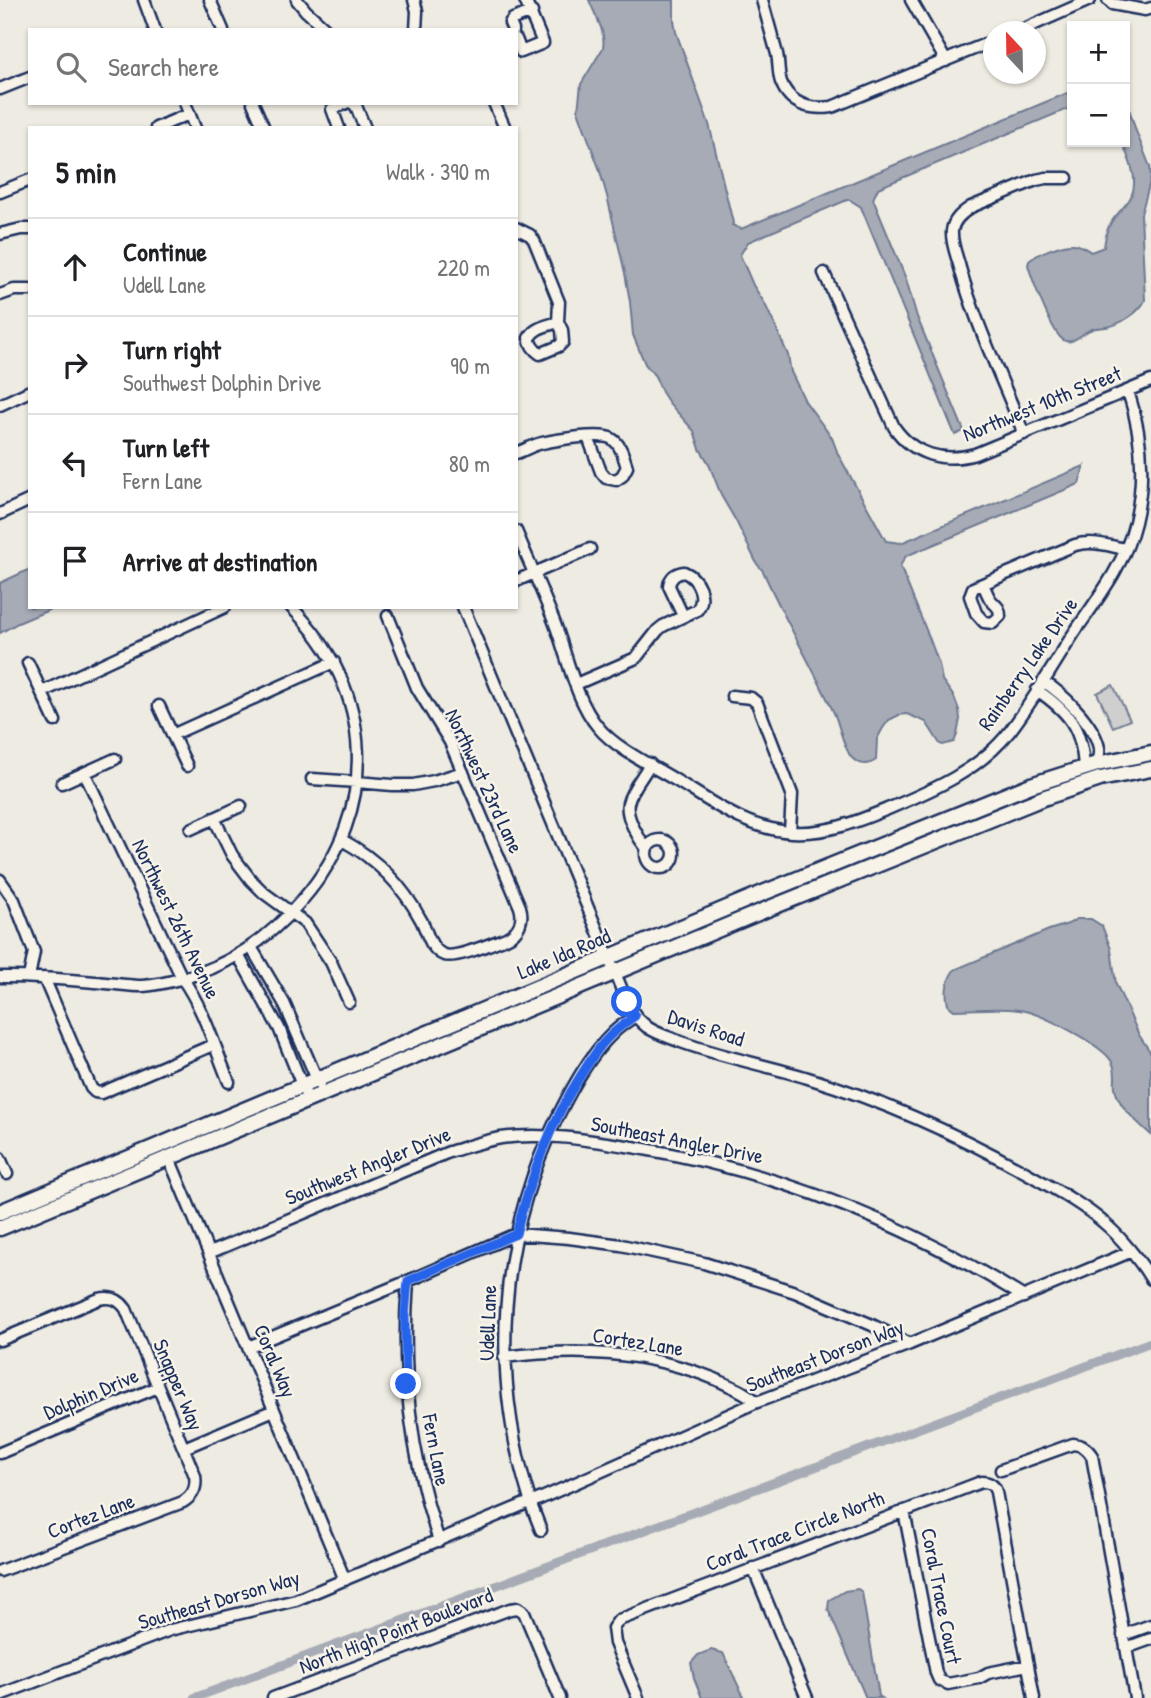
<!DOCTYPE html>
<html lang="en">
<head>
<meta charset="utf-8">
<style>
	body { margin:0; font-family:"Patrick Hand",sans-serif; background:#f2f2f2; color:#202124 }
	.controls { position:absolute; right:21px; top:21px; display:grid; overflow:hidden; border-radius:0px; box-shadow:0 2px 5px #0004 }
	.controls button { width:63px; height:63px; display:grid; place-items:center; padding:0; border:0; border-bottom:2px solid #e0e0e0; background:#fff; color:#202124; font:35px sans-serif }
	.compass { position:absolute; left:983px; top:21px; width:63px; height:63px; border-radius:50%; background:#fff; box-shadow:0 2px 5px #0004; rotate:338deg }
	.stop { position:absolute; width:21px; height:21px; margin:-16px; border:5px solid #2563eb; border-radius:50%; background:#fff }
	.stop.end { background:#2563eb; border-color:#fff; box-shadow:0 2px 7px #0008 }
	.list { margin:0; padding:0; list-style:none }
	h2 { display:flex; justify-content:space-between; align-items:center; height:91px; margin:0; padding:0 28px; font-size:30px }
	h2 small { font-size:23px; font-weight:400; color:#757577 }
	.list li { display:grid; grid-template-columns:46px 1fr auto; gap:21px; align-items:center; box-sizing:border-box; height:98px; padding:0 28px; border-top:2px solid #e0e0e0 }
	.list b { display:block; font-size:26px; white-space:nowrap }
	.list p { margin:0; font-size:23px; white-space:nowrap; color:#757577 }
	.list em { font-size:23px; font-style:normal; color:#757577 }
	.icon { flex:none; width:38px; height:38px; fill:none; stroke:currentColor; stroke-width:2; stroke-linecap:round; stroke-linejoin:round }
	.map { position:relative; flex:none; width:1151px; height:1698px; overflow:hidden }
	.search { position:absolute; background:#fff; box-shadow:0 2px 5px #0004; left:28px; top:28px; width:490px; height:77px; display:flex; align-items:center; gap:18px; box-sizing:border-box; padding:0 24px; border-radius:0px; color:#757577; font-size:26px }
	.panel { position:absolute; background:#fff; box-shadow:0 2px 5px #0004; left:28px; top:126px; width:490px; height:483px; border-radius:0px }
	.map>svg:first-child { display:block }
	.green { fill:#cfcfcf; stroke:#757f96; stroke-width:2 }
	.water { fill:#a6abb5; stroke:#6e7992; stroke-width:2 }
	.lines { fill:none; stroke-linecap:round; stroke-linejoin:round }
	.canal { stroke:#a6abb5; stroke-width:9 }
	.street-casing { stroke:#1b2f5e; stroke-width:15 }
	.secondary-casing { stroke:#1b2f5e; stroke-width:19 }
	.street { stroke:#f7f3e8; stroke-width:10 }
	.secondary { stroke:#f7f3e8; stroke-width:14 }
	.route { stroke:#2563eb; stroke-width:9 }
	.labels { text-anchor:middle; stroke-width:5; stroke-linejoin:round; paint-order:stroke }
	.street-label { font-size:21px; fill:#1b2f5e; stroke:#f7f3e8 }
</style>
</head>
<body>
<div class="map">
<svg width="1151" height="1698" viewBox="0 0 1151 1698">
	<rect width="100%" height="100%" fill="#eeebe2"/>
	<filter id="ink" filterUnits="userSpaceOnUse"><feTurbulence type="fractalNoise" baseFrequency=".0143" numOctaves="2"/><feDisplacementMap in="SourceGraphic" scale="14" xChannelSelector="R" yChannelSelector="G"/><feConvolveMatrix kernelMatrix="1 2 1 2 8 2 1 2 1" color-interpolation-filters="sRGB"/></filter>
	<g filter="url(#ink)">
		<path class="green" d="M 1113,685 L 1130,720 L 1113,727 L 1097,693 Z"/>
		<path class="water" d="M 589,0 L 674,0 L 674,20 L 676,32 L 709,124 L 733,223 L 732,225 L 741,229 L 1072,91 L 1072,107 L 878,188 L 873,199 L 906,279 L 917,317 L 964,431 L 955,435 L 861,207 L 850,200 L 847,200 L 748,242 L 740,255 L 753,285 L 765,304 L 777,330 L 788,355 L 791,372 L 805,401 L 832,438 L 838,454 L 886,541 L 901,543 L 1084,466 L 1079,484 L 906,556 L 900,566 L 929,637 L 939,664 L 942,680 L 954,697 L 959,710 L 960,719 L 957,735 L 954,742 L 943,745 L 940,744 L 926,722 L 907,714 L 899,715 L 889,720 L 883,728 L 877,739 L 876,760 C 868,766 859,765 852,758 C 843,748 840,726 834,713 C 812,665 784,619 763,571 L 757,564 L 736,521 L 722,497 L 708,462 L 700,449 L 694,431 L 669,403 L 662,392 L 655,376 L 645,364 L 633,335 L 630,302 L 625,273 L 607,196 L 599,168 L 578,111 L 581,84 L 603,48 C 606,30 595,16 589,0 Z
			M 1125,96 L 1136,131 L 1150,167 L 1151,178 L 1141,214 L 1145,300 C 1140,312 1120,325 1106,327 C 1101,328 1096,327 1090,330 C 1082,333 1071,347 1062,339 C 1051,330 1032,279 1028,265 L 1029,261 C 1038,253 1062,243 1074,244 C 1081,245 1085,248 1091,252 L 1104,247 C 1105,241 1106,232 1109,226 C 1114,216 1123,209 1129,200 C 1141,182 1129,159 1122,142 L 1125,142 Z
			M 30,569 L 30,607 L 56,607 L 18,623 L 0,633 L 0,583 Z
			M 1077,919 L 1091,919 L 1102,926 L 1111,949 L 1116,984 L 1139,1035 L 1151,1053 L 1151,1135 C 1137,1121 1119,1109 1115,1088 C 1114,1079 1117,1071 1112,1062 C 1103,1045 1039,1012 1019,1010 C 998,1007 975,1010 954,1010 L 948,1005 C 945,992 946,982 954,970 L 1049,930 L 1068,924 Z
			M 858,1589 L 862,1592 L 879,1696 L 882,1698 L 866,1698 L 828,1609 L 829,1600 L 845,1591 Z
			M 711,1650 L 723,1653 L 744,1698 L 702,1698 L 694,1678 L 691,1663 L 698,1655 Z"/>
		<g class="lines">
			<path class="canal" d="M 194,1698 L 1151,1342"/>
			<g class="street-casing">
				<path id="street" d="M 144,0 L 155,30
					M 210,0 L 223,30
					M 297,0 L 306,11 L 327,30
					M 414,0 L 417,11 L 416,30
					M 762,0 C 767,18 772,36 777,54 C 779,63 778,73 781,82 C 790,105 810,110 832,107 L 993,41
					M 911,0 L 946,61
					M 1108,0 L 1112,4 L 1145,10 L 1151,8
					M 513,30 L 510,23 L 513,19 L 532,12
					M 1017,32 L 1090,0
					M 516,39 L 521,52 L 543,43 L 525,0
					M 0,89 L 30,77
					M 185,103 L 195,128
					M 253,103 L 264,128
					M 352,103 L 356,106 L 365,128
					M 494,103 L 505,128
					M 156,128 L 189,114
					M 339,128 L 332,109 L 346,103
					M 0,192 L 30,180
					M 516,228 L 530,235 L 534,240 L 559,302 L 558,322 L 562,330 L 563,342 L 559,346 L 540,354 C 533,349 531,345 529,338 C 535,327 547,326 558,322
					M 0,234 L 21,229 L 30,229
					M 824,273 L 894,427 C 913,455 944,463 975,454 L 1151,381
					M 0,295 L 14,290 L 30,290
					M 0,405 L 30,391
					M 1024,434 C 1002,379 976,325 960,268 C 957,256 951,243 952,231 C 953,220 962,213 971,207 L 1036,180 L 1046,178 L 1067,178
					M 516,453 C 525,450 533,445 542,443 C 555,440 602,432 612,439 C 621,444 624,458 627,467 L 622,476 L 616,480 L 606,478 L 601,472 L 588,437
					M 0,514 L 30,500
					M 516,531 C 529,562 543,593 555,624 C 567,656 576,701 598,727 C 616,749 653,766 677,781 C 713,803 749,830 793,832 C 828,834 858,821 890,808 C 933,790 980,770 1010,731 C 1033,701 1053,666 1074,633 C 1098,598 1125,564 1135,522 C 1146,477 1142,434 1128,391
					M 516,581 L 590,549
					M 983,584 C 985,588 987,594 990,599 C 995,606 1000,606 1000,616 L 993,623 L 984,622 L 976,613 L 970,596 L 973,588 L 1075,545 C 1092,540 1109,546 1126,549
					M 463,607 L 627,1002 C 632,1012 638,1020 647,1027 C 657,1034 669,1037 681,1042 C 722,1057 766,1065 808,1078 C 886,1102 961,1136 1032,1176 C 1056,1190 1082,1204 1103,1222 C 1119,1235 1141,1262 1151,1279
					M 28,663 L 55,721
					M 1043,681 C 1063,694 1094,723 1099,748 C 1100,753 1098,759 1097,764
					M 576,684 L 636,658 L 658,630 L 663,626 L 697,610 C 707,597 698,578 684,572 C 676,573 670,577 669,586 L 683,616
					M 1037,690 C 1069,712 1082,728 1084,768
					M 42,692 L 225,607
					M 732,696 L 751,698 L 757,703 L 792,794 L 790,832
					M 159,706 L 187,766
					M 172,735 L 334,662
					M 85,774 L 182,978 C 204,1009 215,1048 229,1082
					M 312,779 L 357,782 L 392,785 L 413,785 L 434,781 L 463,772
					M 62,783 L 115,759
					M 214,818 L 232,855 L 251,880 L 264,893 L 305,923 L 331,962 L 349,1002
					M 191,829 L 241,806
					M646 854a14 14 0 1 1 28 0a14 14 0 1 1-28 0Z
					M 342,840 C 375,858 403,886 421,920 C 427,931 430,950 444,955 C 456,959 493,943 506,938 C 519,932 524,920 520,907 L 450,742 L 417,688 L 388,616
					M 647,849 C 639,839 625,817 628,803 C 631,790 643,776 650,764
					M 0,880 L 14,900 L 34,952 L 29,977
					M 251,947 L 284,1003 L 319,1084
					M 238,955 L 279,1028 L 308,1100
					M 0,977 C 35,976 71,980 106,983 C 118,984 131,986 143,986 C 155,985 169,982 180,979 C 229,966 270,938 303,899 C 380,810 376,690 291,607
					M 44,978 L 91,1088 L 95,1092 L 101,1093 L 213,1045
					M 0,1158 L 7,1174
					M 169,1158 L 345,1580
					M 209,1253 L 449,1152 C 466,1147 483,1141 501,1138 C 544,1132 590,1140 633,1147 C 773,1170 904,1222 1024,1297
					M 408,1281 C 401,1372 410,1454 439,1541
					M 0,1340 L 99,1299 C 111,1296 119,1299 126,1309 L 195,1476 C 197,1488 193,1496 183,1502 L 0,1571
					M 248,1347 L 408,1281 L 516,1234 L 569,1238 L 621,1245 L 704,1263 L 795,1292 L 872,1325 L 910,1344
					M 504,1357 C 577,1348 646,1351 715,1379 C 730,1386 745,1391 757,1402
					M 184,1448 L 274,1410
					M 0,1453 L 158,1387
					M 1001,1470 L 1073,1444 C 1082,1445 1087,1448 1092,1456 L 1135,1698
					M 529,1497 C 490,1372 499,1239 556,1120 C 571,1090 589,1055 614,1032 C 620,1026 628,1021 635,1016
					M 535,1501 L 757,1402 L 910,1344 L 1130,1252
					M 532,1507 L 541,1530
					M 904,1511 L 936,1673 L 939,1680 L 948,1684 L 979,1678 L 988,1673 L 1028,1665
					M 753,1568 L 807,1698
					M 1123,1635 L 1151,1625
					M 1126,1648 L 1151,1639
					M 0,1695 L 170,1630 L 296,1600 L 525,1504
					M 273,1698 L 510,1609 L 518,1608 L 524,1612 L 560,1698
					M 638,1698 L 615,1643 L 613,1628 L 619,1620 L 981,1482 C 989,1482 994,1484 996,1492 L 1034,1698"/>
			</g>
			<g class="secondary-casing">
				<path id="secondary" d="M 0,1212 L 763,893 L 1031,785 L 1097,764 L 1151,753
					M 0,1228 L 765,910 L 1043,798 L 1100,779 L 1151,769"/>
			</g>
			<use href="#street" class="street"/>
			<use href="#secondary" class="secondary"/>
		</g>
	</g>
	<g class="lines" filter="url(#ink)">
		<path class="route" d="M 406,1384 L 405,1315 L 408,1281 L 516,1234 C 530,1178 550,1124 581,1075 C 589,1063 596,1050 606,1040 C 615,1030 625,1023 635,1016 L 627,1002"/>
	</g>
	<g class="labels">
		<g class="street-label">
			<text transform="translate(1042 404) rotate(-22)" y="7">Northwest 10th Street</text>
			<text transform="translate(1028 664) rotate(-55)" y="7">Rainberry Lake Drive</text>
			<text transform="translate(484 781) rotate(65)" y="7">Northwest 23rd Lane</text>
			<text transform="translate(176 919) rotate(64)" y="7">Northwest 26th Avenue</text>
			<text transform="translate(564 954) rotate(-23)" y="7">Lake Ida Road</text>
			<text transform="translate(706 1028) rotate(18)" y="7">Davis Road</text>
			<text transform="translate(677 1140) rotate(11)" y="7">Southeast Angler Drive</text>
			<text transform="translate(368 1166) rotate(-22)" y="7">Southwest Angler Drive</text>
			<text transform="translate(488 1323) rotate(-88)" y="7">Udell Lane</text>
			<text transform="translate(638 1342) rotate(9)" y="7">Cortez Lane</text>
			<text transform="translate(825 1356) rotate(-21)" y="7">Southeast Dorson Way</text>
			<text transform="translate(275 1361) rotate(67)" y="7">Coral Way</text>
			<text transform="translate(178 1385) rotate(67)" y="7">Snapper Way</text>
			<text transform="translate(91 1394) rotate(-23)" y="7">Dolphin Drive</text>
			<text transform="translate(436 1450) rotate(79)" y="7">Fern Lane</text>
			<text transform="translate(91 1516) rotate(-21)" y="7">Cortez Lane</text>
			<text transform="translate(795 1531) rotate(-21)" y="7">Coral Trace Circle North</text>
			<text transform="translate(941 1596) rotate(79)" y="7">Coral Trace Court</text>
			<text transform="translate(219 1600) rotate(-16)" y="7">Southeast Dorson Way</text>
			<text transform="translate(396 1631) rotate(-21)" y="7">North High Point Boulevard</text>
		</g>
	</g>
</svg>
<div class="controls">
<button>+</button>
<button>−</button>
</div>
<svg class="compass" viewBox="-18 -18 36 36"><path d="M0-13l5 13h-10z" fill="#e53935"/><path d="M0 13l5-13h-10z" fill="#757577"/></svg>
<div class="stop" style="left:627px;top:1002px"></div>
<div class="stop end" style="left:406px;top:1384px"></div>
<div class="search"><svg class="icon" aria-label="search" viewBox="0 0 24 24"><circle cx="10" cy="10" r="6"/><path d="M15 15l6 6"/></svg>Search here</div>
<section class="panel">
<h2>5 min<small>Walk · 390 m</small></h2>
<ul class="list">
<li><svg class="icon" aria-label="ahead" viewBox="0 0 24 24"><path d="M12 20V5M6 11l6-6 6 6"/></svg><div><b>Continue</b><p>Udell Lane</p></div><em>220 m</em></li>
<li><svg class="icon" aria-label="right" viewBox="0 0 24 24"><path d="M7 20v-9h11M14 6l5 5-5 5"/></svg><div><b>Turn right</b><p>Southwest Dolphin Drive</p></div><em>90 m</em></li>
<li><svg class="icon" aria-label="left" viewBox="0 0 24 24"><path d="M17 20v-9H6M10 6l-5 5 5 5"/></svg><div><b>Turn left</b><p>Fern Lane</p></div><em>80 m</em></li>
<li><svg class="icon" aria-label="arrive" viewBox="0 0 24 24"><path d="M6 21V4h12l-3 4 3 4H6"/></svg><div><b>Arrive at destination</b></div></li>
</ul>
</section>
</div>
</body>
</html>
